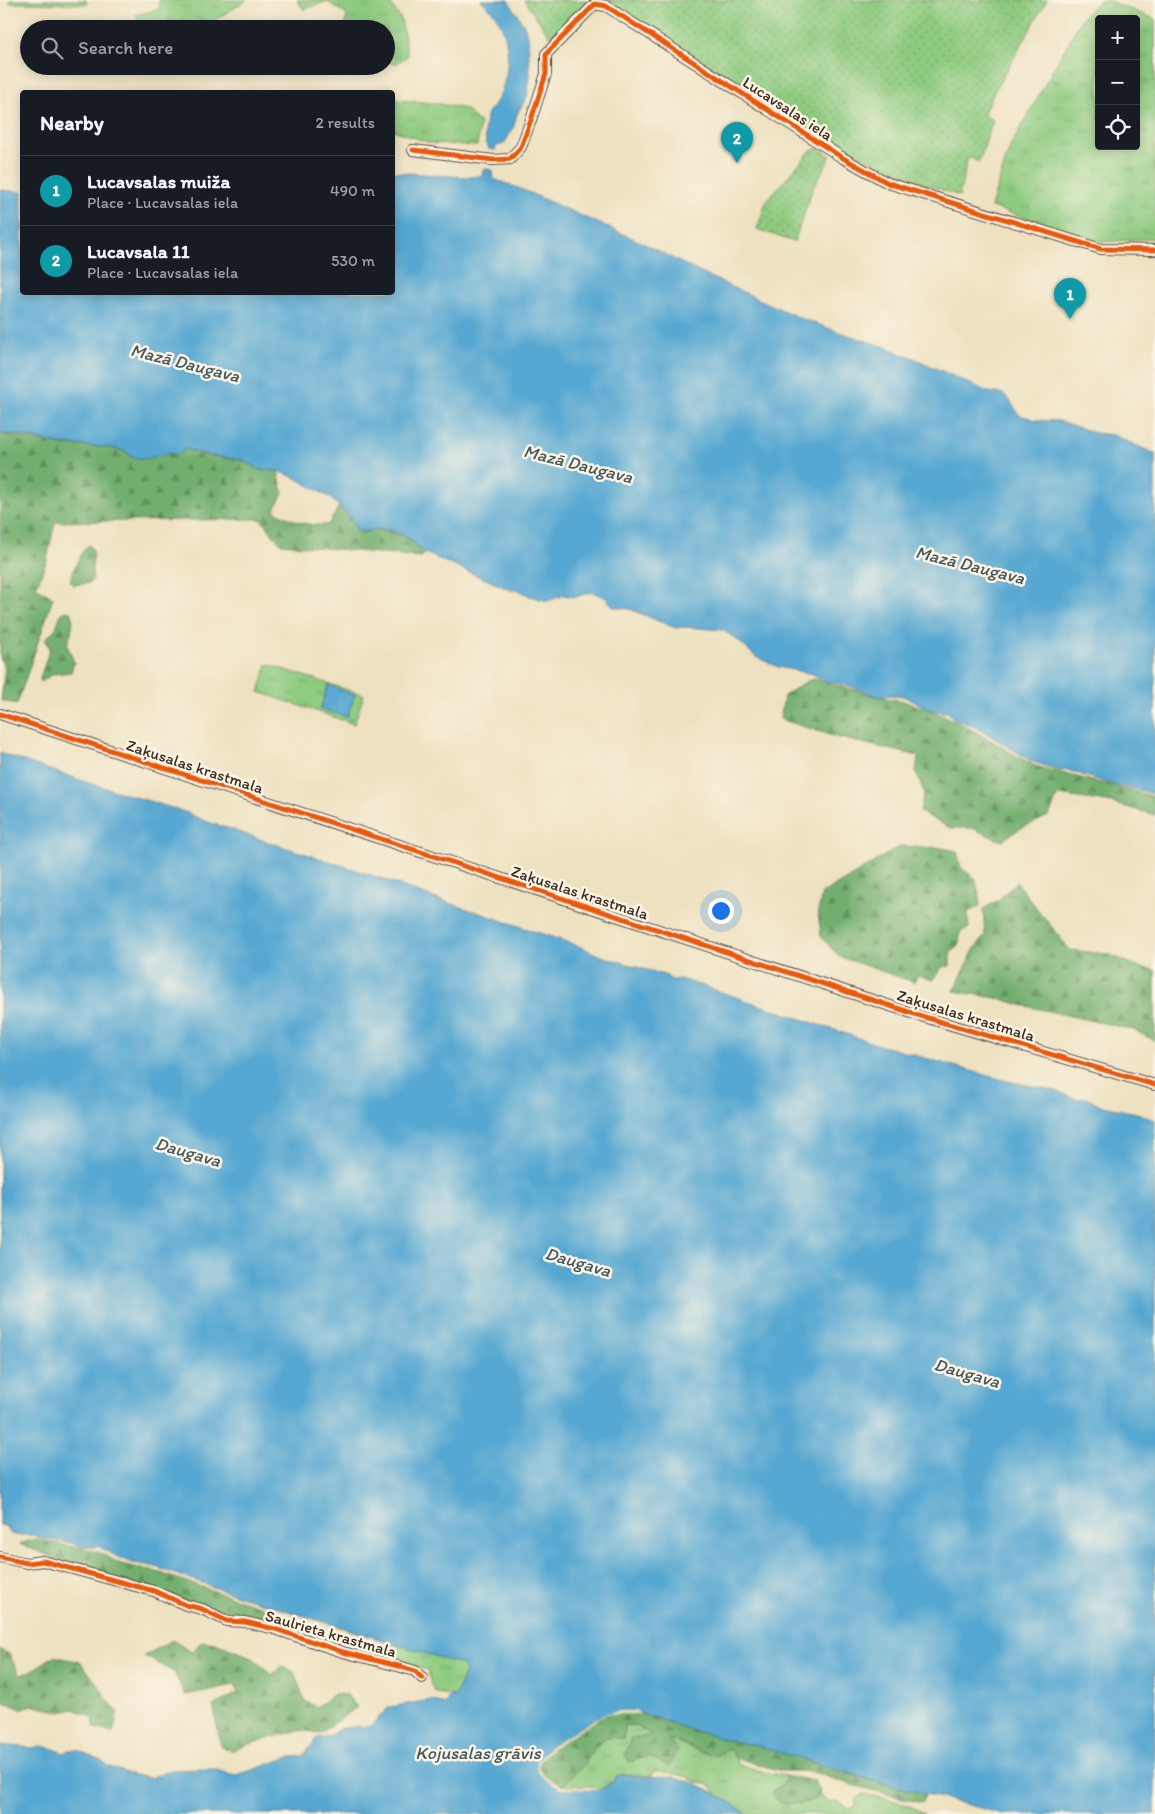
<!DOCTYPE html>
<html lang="en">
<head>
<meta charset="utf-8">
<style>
	body { margin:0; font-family:Itim,sans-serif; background:#20242c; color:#f1f3f6 }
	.controls { position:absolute; right:15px; top:15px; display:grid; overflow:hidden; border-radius:5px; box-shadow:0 2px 12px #0003 }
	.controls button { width:45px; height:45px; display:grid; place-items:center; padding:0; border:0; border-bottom:1px solid #363941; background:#171b24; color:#f1f3f6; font:25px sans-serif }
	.you { position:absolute; left:720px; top:910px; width:18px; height:18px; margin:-12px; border:4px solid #fff; border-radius:50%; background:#1a73e8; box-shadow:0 0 0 8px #1a73e833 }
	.badge { display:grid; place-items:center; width:32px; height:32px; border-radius:50%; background:#7c3aed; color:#fff; font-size:16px; font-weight:700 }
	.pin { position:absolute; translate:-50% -41px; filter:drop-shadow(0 1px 2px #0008) }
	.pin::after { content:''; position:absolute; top:26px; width:18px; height:15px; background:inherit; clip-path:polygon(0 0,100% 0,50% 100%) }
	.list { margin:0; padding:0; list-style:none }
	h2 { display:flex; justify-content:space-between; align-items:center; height:65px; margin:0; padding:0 20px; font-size:21px }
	h2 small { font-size:16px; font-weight:400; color:#9ea1a6 }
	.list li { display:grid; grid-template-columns:32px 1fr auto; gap:15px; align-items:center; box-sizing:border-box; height:70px; padding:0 20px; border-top:1px solid #363941 }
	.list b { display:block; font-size:19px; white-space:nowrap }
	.list p { margin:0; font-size:16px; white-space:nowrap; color:#9ea1a6 }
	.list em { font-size:16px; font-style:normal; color:#9ea1a6 }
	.icon { flex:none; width:28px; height:28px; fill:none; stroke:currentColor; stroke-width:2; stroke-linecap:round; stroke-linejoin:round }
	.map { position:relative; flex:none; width:1155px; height:1814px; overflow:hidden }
	.search { position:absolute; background:#171b24; box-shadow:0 2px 12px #0003; left:20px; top:20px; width:375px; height:55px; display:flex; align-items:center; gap:12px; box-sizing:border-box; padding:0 18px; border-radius:28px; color:#9ea1a6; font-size:19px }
	.panel { position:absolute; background:#171b24; box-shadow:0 2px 12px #0003; left:20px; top:90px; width:375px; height:205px; border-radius:5px }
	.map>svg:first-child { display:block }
	.grass { fill:url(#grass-tufts); stroke:#647a4f; fill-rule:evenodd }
	.forest { fill:url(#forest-firs); stroke:#566c46 }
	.garden { fill:url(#garden-dots); stroke:#647a4f }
	.water { fill:#57a7d1; stroke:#496878 }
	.pier { fill:#ede1c0 }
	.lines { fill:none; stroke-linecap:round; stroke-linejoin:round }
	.street-casing { stroke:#564536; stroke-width:12 }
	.street { stroke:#fff; stroke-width:10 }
	.cycleway-casing { stroke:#fcf5e5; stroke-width:8 }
	.cycleway { stroke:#e8590c; stroke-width:5 }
	.labels { text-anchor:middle; stroke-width:5; stroke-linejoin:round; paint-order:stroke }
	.street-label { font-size:16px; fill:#3b2a1e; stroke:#fcf5e5 }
	.water-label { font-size:18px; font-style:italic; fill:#45565d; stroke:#fcf5e5 }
</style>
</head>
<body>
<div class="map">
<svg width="1155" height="1814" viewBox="0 0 1155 1814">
	<defs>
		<pattern id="grass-tufts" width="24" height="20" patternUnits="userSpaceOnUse" patternTransform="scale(1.25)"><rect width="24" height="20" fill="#8ecb80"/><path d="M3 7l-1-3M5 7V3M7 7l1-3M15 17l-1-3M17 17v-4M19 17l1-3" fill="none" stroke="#7bae6e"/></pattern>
		<pattern id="forest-firs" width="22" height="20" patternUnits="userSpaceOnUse" patternTransform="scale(1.25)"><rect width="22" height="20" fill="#72af6e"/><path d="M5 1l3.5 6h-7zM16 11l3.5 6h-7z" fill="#5f8f5a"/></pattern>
		<pattern id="garden-dots" width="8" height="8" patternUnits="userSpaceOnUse" patternTransform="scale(1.25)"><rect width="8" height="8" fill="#8ecb80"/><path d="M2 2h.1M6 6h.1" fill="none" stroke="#7bae6e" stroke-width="1.8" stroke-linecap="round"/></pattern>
	</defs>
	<rect width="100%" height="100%" fill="#fcf5e5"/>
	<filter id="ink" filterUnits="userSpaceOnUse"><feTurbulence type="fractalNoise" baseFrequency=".02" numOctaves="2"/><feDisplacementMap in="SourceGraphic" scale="10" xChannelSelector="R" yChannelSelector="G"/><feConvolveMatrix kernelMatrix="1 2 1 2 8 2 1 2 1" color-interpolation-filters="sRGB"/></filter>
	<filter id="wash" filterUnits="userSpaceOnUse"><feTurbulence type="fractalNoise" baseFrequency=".0096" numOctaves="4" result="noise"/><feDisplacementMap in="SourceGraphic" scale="20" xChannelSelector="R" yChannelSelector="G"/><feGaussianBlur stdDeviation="1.12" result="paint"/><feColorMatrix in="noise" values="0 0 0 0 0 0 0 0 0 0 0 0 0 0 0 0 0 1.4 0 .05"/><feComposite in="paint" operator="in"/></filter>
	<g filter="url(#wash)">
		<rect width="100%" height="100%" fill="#ede1c0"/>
		<path class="grass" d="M 159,0 L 247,0 L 200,29 L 173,29 L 141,25 L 136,15 L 160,9 Z
			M 297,0 L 388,0 L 401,19 L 408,56 L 395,64 L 386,61 L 386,29 L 344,29 L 347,15 L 327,1 L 304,10 Z
			M 1100,0 L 1106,0 L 1155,19 L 1155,238 L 1103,242 L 991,207 L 1010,147 L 1082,18 ZM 1099,19 L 1136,19 L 1136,146 L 1099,146 Z
			M 393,97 L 398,100 L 435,103 L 466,109 L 480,123 L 477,146 L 430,143 L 393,130 Z
			M 267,664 L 364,695 L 354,724 L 259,692 Z
			M 387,1641 L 463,1665 L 465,1672 L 456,1696 L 436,1693 L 431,1685 L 428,1670 L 388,1660 Z
			M 625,1725 L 636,1725 L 651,1735 L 649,1756 L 669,1766 L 667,1739 L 680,1742 L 701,1753 L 730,1749 L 736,1758 L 738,1764 L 768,1773 L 786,1776 L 786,1782 L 813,1801 L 819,1796 L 826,1798 L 830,1802 L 837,1801 L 850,1809 L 856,1806 L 855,1799 L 864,1794 C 883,1799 909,1802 924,1814 L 747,1814 L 735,1805 L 716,1794 L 712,1787 L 705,1783 L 695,1782 L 686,1776 L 666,1772 L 653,1771 L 652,1776 L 622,1774 L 600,1790 L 592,1786 L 563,1787 L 569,1778 L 585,1764 L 594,1748 L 606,1737 L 623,1738 Z"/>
		<path class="forest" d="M 0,434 C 19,436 38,441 57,444 C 75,447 95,445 114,448 C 126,450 133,459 146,458 C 152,458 158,454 164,454 C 173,453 178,454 186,449 L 206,455 L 242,460 L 261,470 L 278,471 L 283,493 L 274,511 C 295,521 304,526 328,525 L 339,506 L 350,517 L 358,532 C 394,527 398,530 425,553 L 422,557 L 281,544 L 261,519 L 55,522 L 47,560 L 36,587 L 53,598 L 17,704 L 1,701 L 5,668 L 0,658 Z
			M 89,545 C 98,555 91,559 92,570 C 92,573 93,576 93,579 L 90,583 L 73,585 L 70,582 C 72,573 81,550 89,545 Z
			M 68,611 L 72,613 C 74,625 71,633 67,645 L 74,662 L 71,672 L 53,674 L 41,682 L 40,678 L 50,648 L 45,639 L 56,628 L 60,616 L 63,612 Z
			M 814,679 L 880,697 L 903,701 L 943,715 L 967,727 L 1035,766 L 1155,797 L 1155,815 L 1108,802 L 1058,795 L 1049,816 L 1019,829 L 1001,841 L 972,828 L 950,828 L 920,812 L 924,792 L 916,772 L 918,756 L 836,737 L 780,719 L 784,696 L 807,681 Z
			M 901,846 L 942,848 L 957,851 L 961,868 L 975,878 L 979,894 L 980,906 L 968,912 L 969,928 L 960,932 L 959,944 L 950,953 L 950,966 L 942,967 L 933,980 L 918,975 L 914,982 L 840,957 L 821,937 L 818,912 L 822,893 C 849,879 874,861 901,846 Z
			M 1016,882 L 1070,950 L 1108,954 L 1139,967 L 1155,970 L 1155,1041 L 1134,1030 L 1021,1005 L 1002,999 L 954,991 L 974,950 L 985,935 L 983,909 L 998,900 Z
			M 34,1539 L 98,1552 L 121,1564 L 154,1571 L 271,1610 L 273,1620 L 236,1618 L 188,1601 L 74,1566 L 20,1544 Z
			M 172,1640 L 192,1652 L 202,1641 L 215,1643 L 252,1657 L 272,1675 L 281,1666 L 294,1672 L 305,1701 L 316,1707 L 335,1694 L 347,1695 L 357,1707 L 321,1733 L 299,1730 L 249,1744 L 232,1751 L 221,1746 L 213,1706 L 238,1693 L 235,1685 L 185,1695 L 174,1672 L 144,1656 Z
			M 0,1649 L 9,1654 L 20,1675 L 31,1671 L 54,1656 L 80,1662 L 98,1684 L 106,1698 L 118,1712 L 113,1733 L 94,1728 L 93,1717 L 73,1709 L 61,1712 L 31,1705 L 21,1709 L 0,1700 Z
			M 619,1713 L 641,1714 L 727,1740 L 762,1747 L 867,1779 L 925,1794 L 922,1803 L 856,1786 L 809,1771 L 781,1771 L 736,1758 L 730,1749 L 715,1756 C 699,1752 685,1742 668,1740 L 678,1749 L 669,1766 L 649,1756 L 630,1762 L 625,1755 L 631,1739 L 651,1735 L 636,1725 L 625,1725 L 623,1738 L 606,1737 L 594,1748 L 585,1764 L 569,1778 L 563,1787 C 555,1783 541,1778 539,1768 C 536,1753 594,1719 607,1715 C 611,1714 615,1714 619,1713 Z
			M 786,1776 L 815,1781 L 815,1784 L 820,1790 L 819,1796 C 806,1806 786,1806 773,1797 L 772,1791 L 786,1782 Z"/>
		<path class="garden" d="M 9,0 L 86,0 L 87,4 L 9,3 Z
			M 524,0 L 588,0 L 551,38 Z
			M 609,0 L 1047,0 L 994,92 L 983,115 L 993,120 L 979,162 L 968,157 L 959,196 L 906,177 L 847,149 L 676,47 L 614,6 Z
			M 818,148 L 831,156 L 813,188 L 794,242 L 757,229 L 766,202 L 811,150 Z"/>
		<path class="water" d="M 481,0 L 508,0 L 524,25 L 528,35 L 530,77 L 527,97 L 517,114 L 513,129 L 504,144 L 496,146 L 495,150 L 489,149 C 484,140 483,120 489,111 C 493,106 497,102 500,95 C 513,62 511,24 481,0 Z
			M 485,169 L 492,170 L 493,178 L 496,180 L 521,189 L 641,242 L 697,271 L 800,318 L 839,332 L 886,347 L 904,355 L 907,355 L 988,392 L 1003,394 L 1009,399 L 1019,415 L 1036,420 L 1059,421 L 1095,433 L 1113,435 L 1155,454 L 1155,794 L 1110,784 L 1065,769 L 1061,771 L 1033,762 L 979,729 L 954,719 L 949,713 L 930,710 L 903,696 L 891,695 L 880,697 L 846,685 L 825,681 L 813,674 L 778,667 L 756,657 L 736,639 L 723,630 L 685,627 L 675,628 L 630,609 L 614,607 L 605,597 L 592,592 L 575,597 L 564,595 L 548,601 L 530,596 L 517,589 L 513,591 L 425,553 L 404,535 L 383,529 L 358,532 L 350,517 L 329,497 L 296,478 L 278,471 L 261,470 L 242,460 L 206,455 L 186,449 L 178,454 L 164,454 L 147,459 L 132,457 L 125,451 L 112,448 L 57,444 L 18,435 L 0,434 L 0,190 L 22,192 L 22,292 L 392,292 L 393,172 L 466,177 L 481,176 Z
			M 328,685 L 355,695 L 347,717 L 320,709 Z
			M 0,753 L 83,781 L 188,813 C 205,823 224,826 242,833 C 301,854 365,870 422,894 L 576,945 L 601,956 L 667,976 L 671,980 L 680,979 L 712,989 L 879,1045 L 1007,1081 L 1057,1091 L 1075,1099 L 1088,1098 L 1098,1105 L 1137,1113 L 1155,1120 L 1155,1814 L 1003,1814 L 867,1779 L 762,1747 L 727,1740 L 688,1729 L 635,1711 L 619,1711 L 597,1718 L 549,1747 L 537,1762 L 542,1777 L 560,1789 L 600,1790 L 613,1782 L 616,1776 C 626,1772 636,1777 647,1777 C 657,1777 668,1775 678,1778 C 701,1784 728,1799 747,1814 L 0,1814 L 0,1745 L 33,1748 C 42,1743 56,1750 65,1753 L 69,1750 L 77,1750 L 102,1760 L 107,1766 L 133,1775 L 150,1778 L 172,1770 L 200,1769 L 214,1769 L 235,1776 L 289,1757 L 303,1756 L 317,1738 L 329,1736 L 340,1728 L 371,1726 L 386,1710 L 390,1707 L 431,1700 L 445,1704 L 449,1697 L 456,1696 L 465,1672 L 463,1665 L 221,1590 C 199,1582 177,1574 155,1567 C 147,1565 141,1564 133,1563 C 126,1562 104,1550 98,1546 L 95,1547 L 81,1547 L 71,1543 L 44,1539 L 34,1535 L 14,1535 L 9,1533 L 6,1526 L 0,1525 Z"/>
		<path class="pier" d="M 619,1711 L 635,1711 L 641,1714 L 608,1714 L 598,1719 L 551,1749 L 539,1763 L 539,1767 L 543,1775 L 561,1786 L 595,1788 L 600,1790 L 560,1789 L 542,1777 L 538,1771 L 537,1762 L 549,1747 L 597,1718 L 608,1713 Z"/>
	</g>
	<g filter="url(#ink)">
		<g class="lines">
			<g class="street-casing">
				<path id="street" d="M 413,150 L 493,160 L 510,159 L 521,147 L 531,120 L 546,74 L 546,54 L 595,4 L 606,6 L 843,158 L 888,183 L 1101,249 L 1155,250
					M 0,714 L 921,1016 L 1155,1085
					M 0,1557 L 27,1563 L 43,1561 L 154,1591 L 186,1605 L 202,1609 L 227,1621 L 245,1622 L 275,1629 L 343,1652 L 398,1666 L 415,1671 L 422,1678"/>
			</g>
			<use href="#street" class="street"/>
			<g class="cycleway-casing">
				<path id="cycleway" d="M 413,150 L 493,160 L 510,159 L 521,147 L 531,120 L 546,74 L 546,54 L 595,4 L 606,6 L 843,158 L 888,183 L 1101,249 L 1155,250
					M 0,714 L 921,1016 L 1155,1085
					M 0,1557 L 27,1563 L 43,1561 L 154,1591 L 186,1605 L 202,1609 L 227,1621 L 245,1622 L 275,1629 L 343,1652 L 398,1666 L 415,1671 L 422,1678"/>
			</g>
			<use href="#cycleway" class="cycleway"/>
		</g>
	</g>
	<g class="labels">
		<g class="street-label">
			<text transform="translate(788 108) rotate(33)" y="6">Lucavsalas iela</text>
			<text transform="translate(195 766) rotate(18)" y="6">Zaķusalas krastmala</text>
			<text transform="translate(580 892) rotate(18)" y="6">Zaķusalas krastmala</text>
			<text transform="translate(966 1015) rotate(17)" y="6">Zaķusalas krastmala</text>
			<text transform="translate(331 1633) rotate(16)" y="6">Saulrieta krastmala</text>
		</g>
		<g class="water-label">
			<text transform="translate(185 363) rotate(14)" y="6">Mazā Daugava</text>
			<text transform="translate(578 464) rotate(14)" y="6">Mazā Daugava</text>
			<text transform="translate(970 565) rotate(14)" y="6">Mazā Daugava</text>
			<text transform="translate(188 1152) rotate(16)" y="6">Daugava</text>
			<text transform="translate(578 1262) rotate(16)" y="6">Daugava</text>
			<text transform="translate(967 1373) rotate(16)" y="6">Daugava</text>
			<text x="478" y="1759">Kojusalas grāvis</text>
		</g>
	</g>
</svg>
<div class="controls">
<button>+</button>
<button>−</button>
<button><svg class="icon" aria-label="locate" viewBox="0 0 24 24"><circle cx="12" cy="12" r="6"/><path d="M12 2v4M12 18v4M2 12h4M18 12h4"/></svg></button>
</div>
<div class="you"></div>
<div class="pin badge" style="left:1070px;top:319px;background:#0f9aa8">1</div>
<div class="pin badge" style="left:737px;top:163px;background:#0f9aa8">2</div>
<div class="search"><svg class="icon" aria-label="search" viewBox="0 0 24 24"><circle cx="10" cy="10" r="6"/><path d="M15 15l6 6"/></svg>Search here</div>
<section class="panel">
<h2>Nearby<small>2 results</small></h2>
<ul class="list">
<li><span class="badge" style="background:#0f9aa8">1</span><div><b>Lucavsalas muiža</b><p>Place · Lucavsalas iela</p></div><em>490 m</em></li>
<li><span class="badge" style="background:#0f9aa8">2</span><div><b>Lucavsala 11</b><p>Place · Lucavsalas iela</p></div><em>530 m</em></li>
</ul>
</section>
</div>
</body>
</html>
